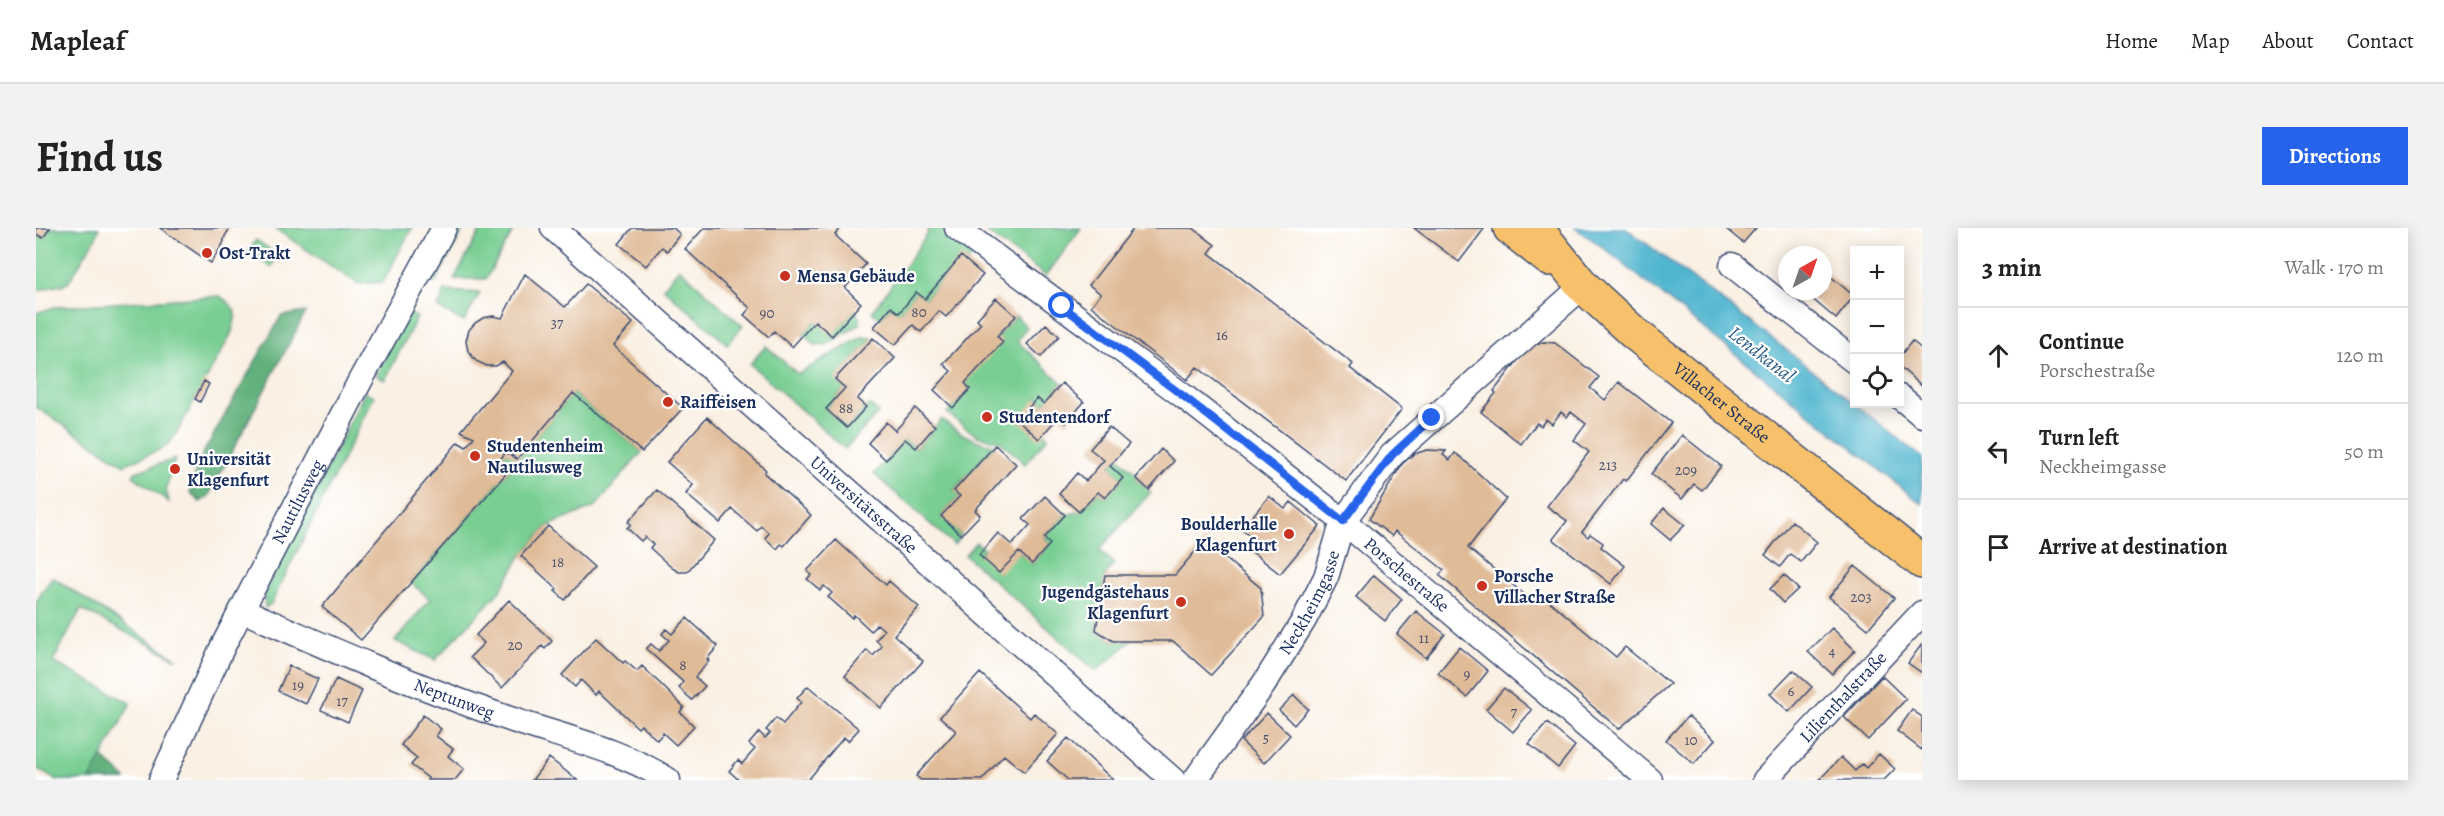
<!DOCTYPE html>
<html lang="en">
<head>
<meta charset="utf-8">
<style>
	body { margin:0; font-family:Alegreya,serif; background:#f2f2f2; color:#222 }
	.controls { position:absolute; right:18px; top:18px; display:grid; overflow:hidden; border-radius:0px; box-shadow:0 3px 15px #0003 }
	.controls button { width:54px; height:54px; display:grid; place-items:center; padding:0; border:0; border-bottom:2px solid #e0e0e0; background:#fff; color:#222; font:30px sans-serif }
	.compass { position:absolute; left:1742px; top:18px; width:54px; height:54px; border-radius:50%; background:#fff; box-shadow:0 3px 15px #0003; rotate:40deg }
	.stop { position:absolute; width:18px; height:18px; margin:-14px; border:4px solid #2563eb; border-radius:50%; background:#fff }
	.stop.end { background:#2563eb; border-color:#fff; box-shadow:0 2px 6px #0008 }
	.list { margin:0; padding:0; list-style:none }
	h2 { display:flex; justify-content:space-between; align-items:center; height:78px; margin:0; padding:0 24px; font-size:26px }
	h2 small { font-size:20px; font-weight:400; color:#767676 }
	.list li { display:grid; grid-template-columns:39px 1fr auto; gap:18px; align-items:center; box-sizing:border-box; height:96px; padding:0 24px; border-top:2px solid #e0e0e0 }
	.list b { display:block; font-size:22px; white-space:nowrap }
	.list p { margin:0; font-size:20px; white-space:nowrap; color:#767676 }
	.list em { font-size:20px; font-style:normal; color:#767676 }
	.icon { flex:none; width:33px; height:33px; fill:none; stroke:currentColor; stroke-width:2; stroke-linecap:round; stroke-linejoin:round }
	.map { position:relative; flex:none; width:1886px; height:552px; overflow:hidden; border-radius:0px }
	header { display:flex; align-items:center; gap:36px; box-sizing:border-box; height:84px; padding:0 30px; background:#fff; border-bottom:2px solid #e0e0e0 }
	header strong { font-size:28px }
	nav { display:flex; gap:33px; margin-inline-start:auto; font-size:21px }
	.intro { display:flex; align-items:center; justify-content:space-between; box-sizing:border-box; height:144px; padding:0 36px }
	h1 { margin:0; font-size:42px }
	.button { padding:15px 27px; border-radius:0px; background:#2563eb; color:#fff; font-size:21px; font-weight:700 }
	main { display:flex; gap:36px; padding:0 36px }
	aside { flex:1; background:#fff; border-radius:0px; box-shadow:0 3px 15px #0003 }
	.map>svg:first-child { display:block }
	.green { fill:#78ce93; stroke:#4a7e78; stroke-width:1.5 }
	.forest { fill:#62b17d; stroke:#3e706e; stroke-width:1.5 }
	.water { fill:#50b5cf; stroke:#367296; stroke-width:1.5 }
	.building { fill:#e0bb98 }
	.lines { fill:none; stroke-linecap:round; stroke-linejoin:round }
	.street-casing { stroke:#3c4c72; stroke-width:27 }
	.primary-casing { stroke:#3c4c72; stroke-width:36 }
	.street { stroke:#fff; stroke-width:24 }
	.primary { stroke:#f6c16b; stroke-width:33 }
	.route { stroke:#2563eb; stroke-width:8 }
	.poi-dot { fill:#c8321e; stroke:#fff; stroke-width:2 }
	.labels { text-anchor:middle; stroke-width:4.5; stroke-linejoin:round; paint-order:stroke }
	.number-label { font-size:15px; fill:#4c526c }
	.poi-label { font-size:18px; font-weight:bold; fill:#1b2f5e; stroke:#fff; text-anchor:start }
	.street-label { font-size:18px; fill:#1b2f5e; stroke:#fff }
	.water-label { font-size:20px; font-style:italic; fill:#2e5e86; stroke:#fff }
</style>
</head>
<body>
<header>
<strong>Mapleaf</strong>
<nav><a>Home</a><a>Map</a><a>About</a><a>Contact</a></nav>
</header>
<div class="intro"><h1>Find us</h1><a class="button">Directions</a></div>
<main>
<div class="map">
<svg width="1886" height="552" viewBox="0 0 1886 552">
	<rect width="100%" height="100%" fill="#fff"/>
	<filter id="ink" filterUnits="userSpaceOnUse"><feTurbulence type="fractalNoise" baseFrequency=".0167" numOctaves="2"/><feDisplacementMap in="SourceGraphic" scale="12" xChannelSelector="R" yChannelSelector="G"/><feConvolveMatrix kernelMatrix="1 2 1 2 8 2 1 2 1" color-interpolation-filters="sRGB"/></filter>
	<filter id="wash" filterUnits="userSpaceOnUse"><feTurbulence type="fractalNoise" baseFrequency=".008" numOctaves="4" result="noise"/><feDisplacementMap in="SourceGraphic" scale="24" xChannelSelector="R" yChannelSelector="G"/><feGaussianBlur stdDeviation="1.35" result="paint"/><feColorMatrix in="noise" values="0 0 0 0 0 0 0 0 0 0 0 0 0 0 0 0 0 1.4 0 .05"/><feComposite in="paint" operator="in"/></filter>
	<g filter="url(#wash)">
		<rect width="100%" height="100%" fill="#faf0e3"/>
		<path class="green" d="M 14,0 L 63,0 L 60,9 L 32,55 L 0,63 L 0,6 L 7,10 Z
			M 238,0 L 376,0 L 347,54 L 322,56 Z
			M 417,0 L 428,0 L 399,55 L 388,54 Z
			M 446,0 L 478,2 L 450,51 L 418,51 Z
			M 892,0 L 903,0 L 938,26 L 932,34 L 925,29 L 889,71 L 880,64 L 863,85 L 855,79 L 845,91 L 836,84 L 891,7 Z
			M 945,0 L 1045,0 L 1010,48 Z
			M 220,12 L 242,27 L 235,39 L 212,24 Z
			M 643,40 L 707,98 L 691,116 L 627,60 Z
			M 409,63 L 444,65 L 428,94 L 402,80 Z
			M 184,68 C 202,80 202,86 195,106 L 140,206 L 130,219 L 88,237 L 0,179 L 0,85 L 18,79 Z
			M 819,82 L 824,90 L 824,96 L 790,117 L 779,117 L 767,106 L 779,93 L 796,107 Z
			M 372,85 L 381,89 L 349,152 L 340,147 Z
			M 980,88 L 991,99 L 981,113 L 1026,155 L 1008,176 L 1001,170 L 1008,205 L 1012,209 L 989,236 L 964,213 L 941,208 L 911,185 L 934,161 L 929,155 L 961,108 Z
			M 826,109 L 837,110 L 800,151 L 809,160 L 790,181 L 811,200 L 830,179 L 834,177 L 842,185 L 809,221 L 714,136 L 730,118 L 762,146 Z
			M 329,164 L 338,168 L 235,376 L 229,380 L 228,366 Z
			M 537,165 L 606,224 L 559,279 L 512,298 L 485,328 L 464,363 L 399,432 L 359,413 L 394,371 L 375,355 L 474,241 L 462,234 L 470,224 L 481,230 Z
			M 906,191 C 922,205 938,214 959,217 L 918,262 L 924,268 L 905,288 L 925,307 L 918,317 L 838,246 L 869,211 L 880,220 Z
			M 1082,229 L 1102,247 L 1100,250 L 1115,264 L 1063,322 L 1078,336 L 1069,347 L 1060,402 L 1077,413 L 1095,413 L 1060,443 L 929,327 L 940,314 L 948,321 L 943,327 L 983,324 L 996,336 L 1014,316 L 1008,310 L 1029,287 L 1044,284 L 1062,264 L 1069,270 L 1087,250 L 1074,238 Z
			M 139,231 L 130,261 L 133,274 L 97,248 L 99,244 Z
			M 16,349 L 141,431 L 45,381 L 17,434 L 95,475 L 54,552 L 20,552 L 0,540 L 0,374 Z"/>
		<path class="forest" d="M 270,84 L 172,269 L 164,274 L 154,264 L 162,234 L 245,88 Z
			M 66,529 L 90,551 L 90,552 L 54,552 Z"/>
		<path class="water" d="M 1539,0 L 1590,0 L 1743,116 L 1886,229 L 1886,276 L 1561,15 Z"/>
		<g id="blocks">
			<path class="building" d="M 0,0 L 14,0 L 7,10 L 0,6 Z
				M 124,0 L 194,0 L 189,8 L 187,16 L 175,35 Z
				M 596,0 L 637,0 L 644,6 L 631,23 L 626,19 L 610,38 L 583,16 Z
				M 668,0 L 805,0 L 799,7 L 830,36 L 809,60 L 825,75 L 796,108 L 779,93 L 756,119 L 738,103 L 733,109 L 708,87 L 714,80 L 649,21 Z
				M 1098,0 L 1157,0 L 1179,17 L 1173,25 L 1317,136 L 1314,140 L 1366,181 L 1310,253 L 1161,139 L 1151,152 L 1055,78 L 1065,66 L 1053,57 Z
				M 1378,0 L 1447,0 L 1448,1 L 1423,34 Z
				M 1689,0 L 1720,0 L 1707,15 Z
				M 925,28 L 947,47 L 910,89 L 903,83 L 885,104 L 877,97 L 859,117 L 838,99 L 855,79 L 863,85 L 880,64 L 889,71 Z
				M 1787,42 L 1818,68 L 1800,91 L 1767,63 L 1787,63 Z
				M 489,46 L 529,79 L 550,56 L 597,95 L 577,118 L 647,180 L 606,224 L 537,165 L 481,231 L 470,224 L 462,234 L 474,241 L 325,412 L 286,379 L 422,214 L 430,219 L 438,209 L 425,203 L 476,143 L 467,134 L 460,138 L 451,138 L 440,133 L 432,123 L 430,113 L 433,102 L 439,95 L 447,90 L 457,88 L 466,90 Z
				M 960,70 L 980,88 L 961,108 L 967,114 L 929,155 L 934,161 L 917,180 L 898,162 L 915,143 L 907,136 L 945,95 L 941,91 Z
				M 1010,96 L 1023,108 L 1005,129 L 991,116 Z
				M 837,110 L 859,130 L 821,171 L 830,179 L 811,200 L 790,181 L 809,160 L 799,151 Z
				M 1876,113 L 1886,121 L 1886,158 L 1864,139 L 1864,128 Z
				M 1508,114 L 1519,115 L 1563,149 L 1554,160 L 1569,172 L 1583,154 L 1635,195 L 1590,253 L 1587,251 L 1546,304 L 1552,309 L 1554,306 L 1567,315 L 1565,319 L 1589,338 L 1575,356 L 1517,311 L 1531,293 L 1511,278 L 1553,224 L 1538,212 L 1550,196 L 1535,184 L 1531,189 L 1525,184 L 1516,196 L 1510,191 L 1505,198 L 1501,195 L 1485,216 L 1445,184 L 1460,165 L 1458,163 L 1493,118 Z
				M 168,153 L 173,156 L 164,174 L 159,171 Z
				M 1026,155 L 1048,174 L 1030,195 L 1023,188 L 1003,211 L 982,192 L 1001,170 L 1008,176 Z
				M 879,180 L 899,198 L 880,220 L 869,211 L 850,232 L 832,215 L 850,194 L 859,203 Z
				M 671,189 L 730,242 L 728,245 L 775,287 L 748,318 L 745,316 L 741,321 L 729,310 L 733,305 L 725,298 L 721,303 L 696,281 L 684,295 L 650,266 L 657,257 L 631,234 Z
				M 1073,199 L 1093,216 L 1074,238 L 1087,250 L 1069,270 L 1062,264 L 1043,284 L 1023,266 L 1041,245 L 1050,253 L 1068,232 L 1054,221 Z
				M 1646,207 L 1685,238 L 1666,262 L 1658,256 L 1646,271 L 1615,246 Z
				M 959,217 L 980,236 L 939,282 L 944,287 L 925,307 L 905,288 L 924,268 L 918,263 Z
				M 1125,221 L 1138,233 L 1113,262 L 1100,250 Z
				M 1391,222 L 1410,223 L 1407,227 L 1414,232 L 1419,225 L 1426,230 L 1470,271 L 1432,320 L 1500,376 L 1507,368 L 1580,429 L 1589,419 L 1634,456 L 1583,501 L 1403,347 L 1408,342 L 1359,303 L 1356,308 L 1333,291 L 1366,236 L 1378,226 Z
				M 621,262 L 678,312 L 651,344 L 643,344 L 636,340 L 614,320 L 617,316 L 609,309 L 605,313 L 591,300 L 595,296 L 592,294 Z
				M 1009,268 L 1029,287 L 1008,310 L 1014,316 L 996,336 L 983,324 L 963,345 L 943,327 L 962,305 L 976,317 L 994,297 L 987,291 Z
				M 1233,268 L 1249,281 L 1255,274 L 1284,298 L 1244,346 L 1215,323 L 1222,314 L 1206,301 Z
				M 1628,280 L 1649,297 L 1634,312 L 1615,296 Z
				M 1756,293 L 1781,314 L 1765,334 L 1754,326 L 1744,339 L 1729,327 Z
				M 512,298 L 558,339 L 529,372 L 519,363 L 521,361 L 485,328 Z
				M 800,312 L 850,357 L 853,353 L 883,379 L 858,407 L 887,433 L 845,480 L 809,448 L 831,422 L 837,428 L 846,418 L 840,412 L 848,402 L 841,396 L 835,403 L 818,387 L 816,390 L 792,369 L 796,365 L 788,358 L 784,362 L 771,351 L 775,347 L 771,343 Z
				M 1168,313 L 1225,360 L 1228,389 L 1175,447 L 1137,413 L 1077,413 L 1060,402 L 1069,347 L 1139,347 Z
				M 1819,338 L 1858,370 L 1832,401 L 1793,369 Z
				M 1338,347 L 1366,371 L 1349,393 L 1320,369 Z
				M 1748,347 L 1762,361 L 1747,375 L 1734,361 Z
				M 473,372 L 516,413 L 509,421 L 506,418 L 466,460 L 434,429 L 448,415 L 440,407 Z
				M 1380,383 L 1409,406 L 1390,430 L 1361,406 Z
				M 651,390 L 682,418 L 671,431 L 673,433 L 659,449 L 669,458 L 656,472 L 643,460 L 647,454 L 610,421 L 615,416 L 623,423 L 633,412 L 626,406 L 630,401 L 636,406 Z
				M 1796,400 L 1819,422 L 1796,446 L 1772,424 Z
				M 560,410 L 587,435 L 589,433 L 601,443 L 606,438 L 648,479 L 644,484 L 658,498 L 640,517 L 627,505 L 621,512 L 605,497 L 602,500 L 563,463 L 560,467 L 545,452 L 539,459 L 526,447 Z
				M 1886,416 L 1886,445 L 1872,435 Z
				M 1423,419 L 1452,443 L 1431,469 L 1402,445 Z
				M 253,438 L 282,451 L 270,476 L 242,463 Z
				M 1757,442 L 1776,459 L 1753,484 L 1734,466 Z
				M 944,445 L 994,490 L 998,485 L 1022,506 L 988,544 L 968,527 L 946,552 L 885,552 L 880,548 L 920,503 L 904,489 Z
				M 1846,448 L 1870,471 L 1832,512 L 1808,489 Z
				M 300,451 L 326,463 L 312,494 L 285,482 Z
				M 772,458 L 823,501 L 812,513 L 808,509 L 772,552 L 703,552 L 693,543 L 702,532 L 706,536 L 719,521 L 713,516 L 723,504 L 729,510 L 734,505 L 730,502 L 740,490 L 747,496 L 765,474 L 761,470 Z
				M 1468,460 L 1496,482 L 1477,504 L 1450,481 Z
				M 1258,467 L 1272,481 L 1258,497 L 1243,482 Z
				M 1876,482 L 1886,489 L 1886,522 L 1861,503 Z
				M 1231,485 L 1254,507 L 1228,535 L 1205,513 Z
				M 387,487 L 405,501 L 400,508 L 417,521 L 412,528 L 428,541 L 419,552 L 391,552 L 392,550 L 375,537 L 381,530 L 365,517 Z
				M 1652,488 L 1679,512 L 1658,536 L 1630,512 Z
				M 1511,495 L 1539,518 L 1522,540 L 1493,516 Z
				M 1032,510 L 1077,552 L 1032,552 L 1011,533 Z
				M 1843,526 L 1859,541 L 1848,552 L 1783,552 L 1805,529 L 1819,543 L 1826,536 L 1830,540 Z
				M 513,530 L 541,552 L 496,552 Z"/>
		</g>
	</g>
	<g filter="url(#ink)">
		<use href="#blocks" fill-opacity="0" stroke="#3c4c72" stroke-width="1.5"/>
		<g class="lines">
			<g class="street-casing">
				<g id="street">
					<path id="s1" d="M 517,0 L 1137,552"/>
					<path id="s2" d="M 921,0 L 1146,167 L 1307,293 L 1614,552"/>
					<path d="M 1696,37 L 1818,133"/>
					<path d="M 1864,169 L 1886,187"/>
					<path id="s3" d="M 206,382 C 294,421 381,459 471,490 C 525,509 584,521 632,552"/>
					<path id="s4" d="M 125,552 L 187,418 L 324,153 L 408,0"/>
					<path id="s5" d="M 1159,552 L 1228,456 L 1268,392 L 1290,349 L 1307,293 L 1356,227 L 1547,58"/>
					<path id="s6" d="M 1729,552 L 1886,385"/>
				</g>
			</g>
			<g class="primary-casing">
				<g id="primary">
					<path d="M 1474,0 L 1513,31"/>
					<path id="s7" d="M 1500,0 L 1547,58 L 1598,105 L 1886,334"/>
				</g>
			</g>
			<use href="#street" class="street"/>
			<use href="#primary" class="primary"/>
		</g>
	</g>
	<g class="lines" filter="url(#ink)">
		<path class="route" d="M 1026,78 L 1146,167 L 1307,293 L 1356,227 L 1396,190"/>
	</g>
	<g class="poi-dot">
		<circle cx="171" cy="25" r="6"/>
		<circle cx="749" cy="48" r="6"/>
		<circle cx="632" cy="174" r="6"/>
		<circle cx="951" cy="189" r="6"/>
		<circle cx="439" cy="228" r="6"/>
		<circle cx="139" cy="241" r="6"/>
		<circle cx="1253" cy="306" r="6"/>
		<circle cx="1446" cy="358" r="6"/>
		<circle cx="1145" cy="374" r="6"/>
	</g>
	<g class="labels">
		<g class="number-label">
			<text x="883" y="89">80</text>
			<text x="731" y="90">90</text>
			<text x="521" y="100">37</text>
			<text x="1186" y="112">16</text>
			<text x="810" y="185">88</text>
			<text x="1572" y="242">213</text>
			<text x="1650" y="247">209</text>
			<text x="522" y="339">18</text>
			<text x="1825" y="374">203</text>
			<text x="1388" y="415">11</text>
			<text x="479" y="422">20</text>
			<text x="1796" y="428">4</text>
			<text x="647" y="442">8</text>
			<text x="1431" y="451">9</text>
			<text x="262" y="462">19</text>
			<text x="1755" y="468">6</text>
			<text x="306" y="478">17</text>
			<text x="1478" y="489">7</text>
			<text x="1230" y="515">5</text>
			<text x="1655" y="517">10</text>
		</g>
		<g class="poi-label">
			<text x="183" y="31">Ost-Trakt</text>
			<text x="761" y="54">Mensa Gebäude</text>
			<text x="644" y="180">Raiffeisen</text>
			<text x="963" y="195">Studentendorf</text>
			<text x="451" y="224">Studentenheim<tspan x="451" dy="21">Nautilusweg</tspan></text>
			<text x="151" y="237">Universität<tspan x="151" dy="21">Klagenfurt</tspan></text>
			<text x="1241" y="302" text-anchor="end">Boulderhalle<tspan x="1241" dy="21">Klagenfurt</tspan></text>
			<text x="1458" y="354">Porsche<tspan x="1458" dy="21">Villacher Straße</tspan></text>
			<text x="1133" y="370" text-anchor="end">Jugendgästehaus<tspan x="1133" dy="21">Klagenfurt</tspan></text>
		</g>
		<g class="street-label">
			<text dy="6" stroke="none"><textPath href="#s7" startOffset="256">Villacher Straße</textPath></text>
			<text dy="6" stroke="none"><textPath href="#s4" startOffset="310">Nautilusweg</textPath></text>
			<text dy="6" stroke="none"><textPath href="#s1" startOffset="416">Universitätsstraße</textPath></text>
			<text dy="6" stroke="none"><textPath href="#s2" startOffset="568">Porschestraße</textPath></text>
			<text dy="6" stroke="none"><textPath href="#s5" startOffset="212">Neckheimgasse</textPath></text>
			<text dy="6" stroke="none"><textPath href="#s6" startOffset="114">Lilienthalstraße</textPath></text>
			<text dy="6" stroke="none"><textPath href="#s3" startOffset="230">Neptunweg</textPath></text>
		</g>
		<g class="water-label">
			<text transform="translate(1726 126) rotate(38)" y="7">Lendkanal</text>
		</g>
	</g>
</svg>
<div class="controls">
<button>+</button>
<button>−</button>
<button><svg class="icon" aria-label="locate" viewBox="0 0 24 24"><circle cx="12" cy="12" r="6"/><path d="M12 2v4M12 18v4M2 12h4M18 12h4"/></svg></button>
</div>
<svg class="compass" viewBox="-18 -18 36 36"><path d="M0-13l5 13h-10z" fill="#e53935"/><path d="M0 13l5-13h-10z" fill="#767676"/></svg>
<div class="stop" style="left:1026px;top:78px"></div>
<div class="stop end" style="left:1396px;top:190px"></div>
</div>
<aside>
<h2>3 min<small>Walk · 170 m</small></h2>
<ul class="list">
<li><svg class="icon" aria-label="ahead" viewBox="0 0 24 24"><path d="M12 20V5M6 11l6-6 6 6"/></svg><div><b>Continue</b><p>Porschestraße</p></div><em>120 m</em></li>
<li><svg class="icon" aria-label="left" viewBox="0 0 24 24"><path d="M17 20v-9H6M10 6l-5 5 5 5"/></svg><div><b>Turn left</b><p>Neckheimgasse</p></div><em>50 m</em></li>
<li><svg class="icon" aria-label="arrive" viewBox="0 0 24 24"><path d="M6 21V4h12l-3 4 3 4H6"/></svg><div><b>Arrive at destination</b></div></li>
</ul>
</aside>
</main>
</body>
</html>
